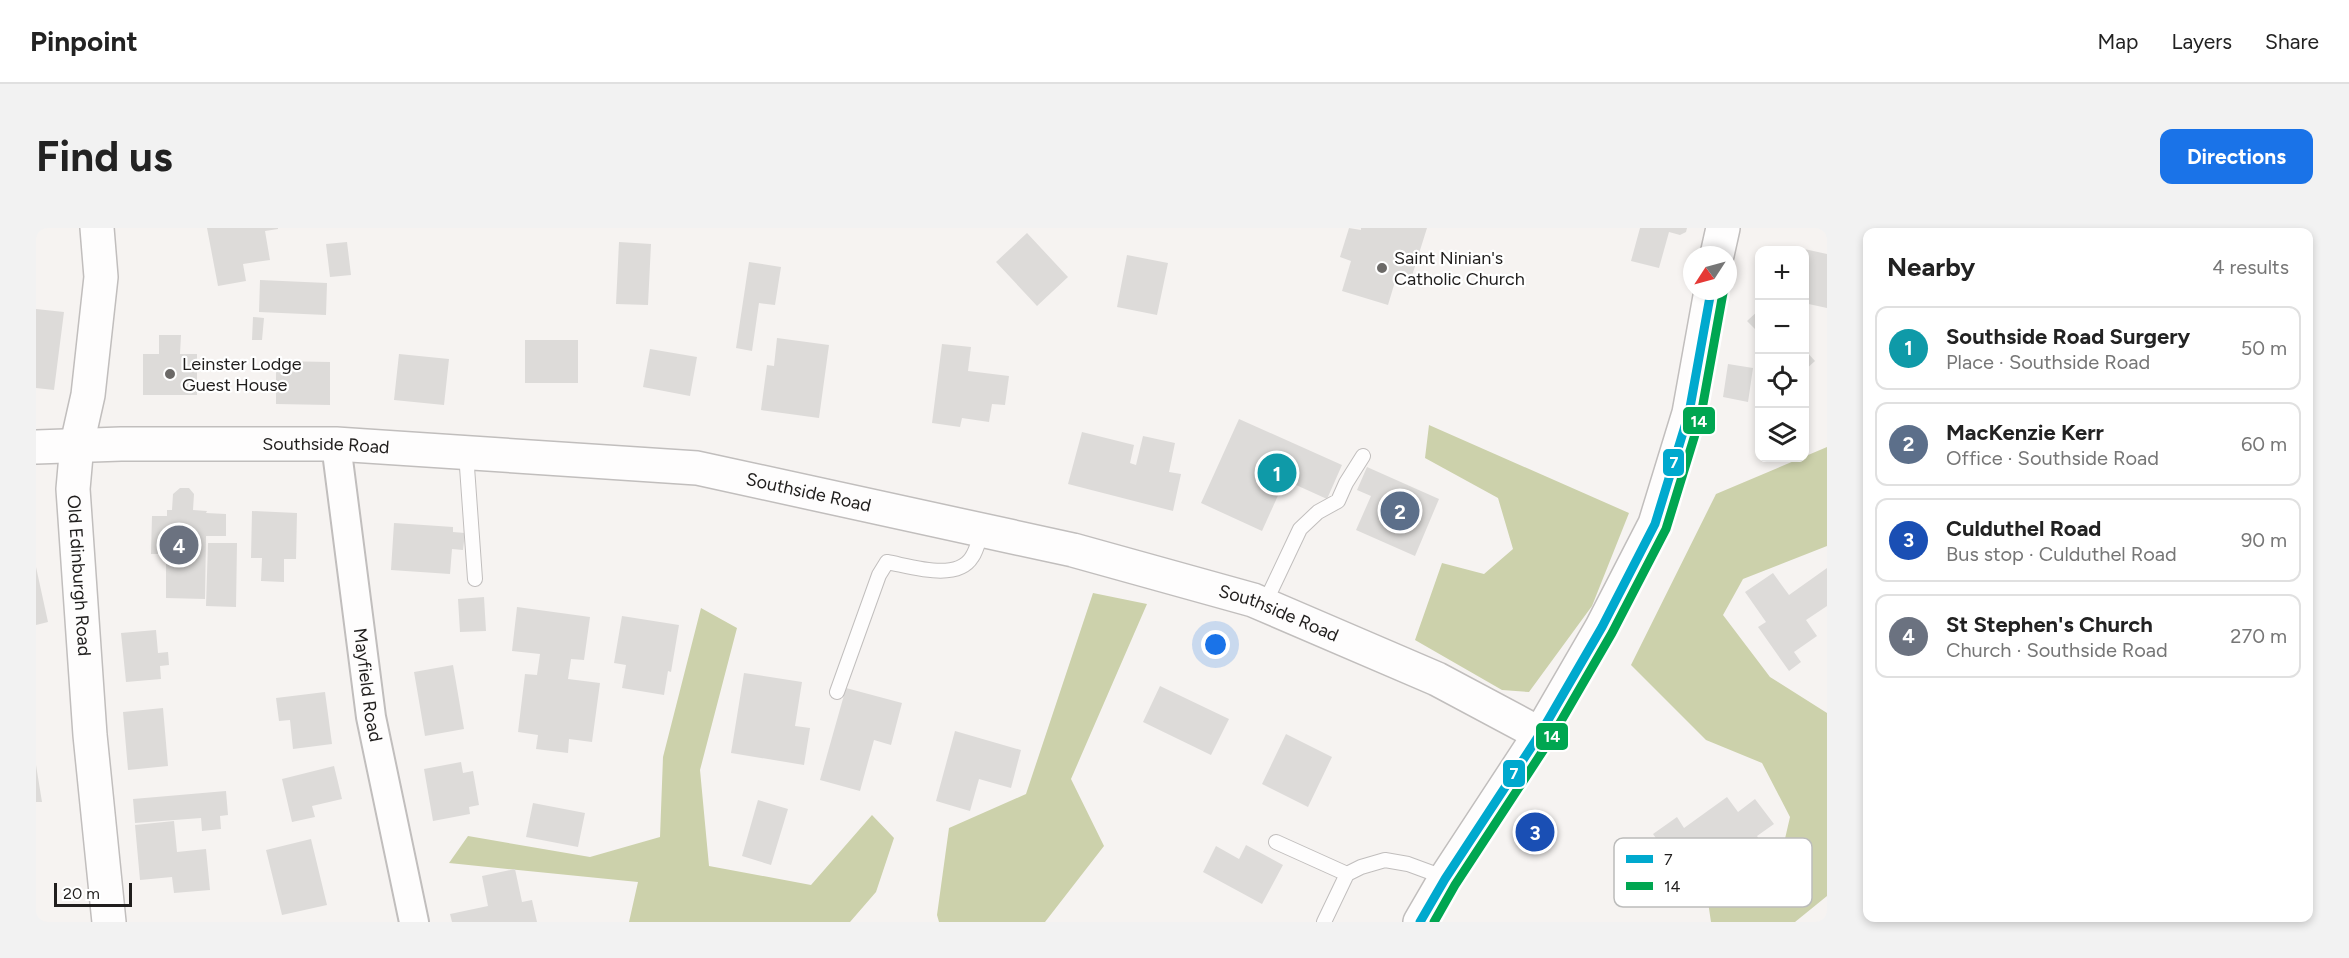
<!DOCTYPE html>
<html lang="en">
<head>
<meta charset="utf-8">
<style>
	body { margin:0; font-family:Figtree,sans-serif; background:#f2f2f2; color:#222 }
	.controls { position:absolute; right:18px; top:18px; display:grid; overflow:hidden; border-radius:12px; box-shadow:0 3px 9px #0003 }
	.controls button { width:54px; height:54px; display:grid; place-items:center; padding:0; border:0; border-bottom:2px solid #e0e0e0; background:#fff; color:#222; font:30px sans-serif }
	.compass { position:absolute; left:1647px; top:18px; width:54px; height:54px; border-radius:50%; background:#fff; box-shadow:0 3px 9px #0003; rotate:234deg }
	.scale { position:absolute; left:18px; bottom:15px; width:78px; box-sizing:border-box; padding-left:6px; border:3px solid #201e1d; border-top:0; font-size:16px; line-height:21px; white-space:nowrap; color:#201e1d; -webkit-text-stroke:4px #fff; paint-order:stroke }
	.you { position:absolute; left:1180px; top:417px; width:21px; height:21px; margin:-15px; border:4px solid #fff; border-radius:50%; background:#1a73e8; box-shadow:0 0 0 9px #1a73e833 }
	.badge { display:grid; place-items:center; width:39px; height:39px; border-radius:50%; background:#1a73e8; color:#fff; font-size:20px; font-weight:700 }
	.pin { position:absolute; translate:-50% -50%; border:3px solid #fff; box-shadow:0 2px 6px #0006 }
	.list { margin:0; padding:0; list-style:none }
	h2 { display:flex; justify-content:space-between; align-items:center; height:78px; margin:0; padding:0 24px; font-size:26px }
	h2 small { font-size:20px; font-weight:400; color:#767676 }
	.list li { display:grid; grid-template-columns:39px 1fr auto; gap:18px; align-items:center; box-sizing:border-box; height:84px; margin:0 12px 12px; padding:0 12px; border:2px solid #e0e0e0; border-radius:12px }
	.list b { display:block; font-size:22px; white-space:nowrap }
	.list p { margin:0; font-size:20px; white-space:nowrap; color:#767676 }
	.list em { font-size:20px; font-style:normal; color:#767676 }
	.icon { flex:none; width:33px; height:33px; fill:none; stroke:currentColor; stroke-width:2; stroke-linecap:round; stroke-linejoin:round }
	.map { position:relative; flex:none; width:1791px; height:694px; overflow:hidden; border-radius:12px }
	header { display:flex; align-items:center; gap:36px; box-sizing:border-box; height:84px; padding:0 30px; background:#fff; border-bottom:2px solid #e0e0e0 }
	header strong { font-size:28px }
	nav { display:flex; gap:33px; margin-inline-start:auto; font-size:21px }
	.intro { display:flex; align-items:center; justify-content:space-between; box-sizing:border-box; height:144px; padding:0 36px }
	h1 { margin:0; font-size:42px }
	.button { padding:15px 27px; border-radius:12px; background:#1a73e8; color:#fff; font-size:21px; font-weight:700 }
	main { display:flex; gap:36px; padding:0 36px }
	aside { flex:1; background:#fff; border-radius:12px; box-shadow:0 3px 9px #0003 }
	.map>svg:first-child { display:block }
	.forest { fill:#ccd1ab }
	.building { fill:#dddbd9 }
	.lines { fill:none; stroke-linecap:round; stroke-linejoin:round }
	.lane-casing { stroke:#c1bebd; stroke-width:16 }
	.street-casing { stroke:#c1bebd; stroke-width:32 }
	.secondary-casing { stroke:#c1bebd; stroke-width:36 }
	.lane { stroke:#fefdfd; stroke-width:14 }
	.street { stroke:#fefdfd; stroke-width:28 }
	.secondary { stroke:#fefdfd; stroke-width:33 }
	.bus-1-casing { stroke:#fff; stroke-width:14 }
	.bus-2-casing { stroke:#fff; stroke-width:14 }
	.bus-1 { stroke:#00a9ce; stroke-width:9 }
	.bus-2 { stroke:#00a651; stroke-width:9 }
	.poi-dot { fill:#6b6967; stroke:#fff; stroke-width:2 }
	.labels { text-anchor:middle; stroke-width:4.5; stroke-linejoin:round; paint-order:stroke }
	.poi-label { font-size:18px; fill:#201e1d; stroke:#fff; text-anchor:start }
	.street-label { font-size:18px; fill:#201e1d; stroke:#fff }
	.key { fill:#fff; stroke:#bcbcbb; stroke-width:1.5 }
	.key-label { font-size:16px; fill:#201e1d }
	.line-badge { stroke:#fff; stroke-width:2 }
	.badge-label { font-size:16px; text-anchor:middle; font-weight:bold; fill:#fff }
</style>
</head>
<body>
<header>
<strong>Pinpoint</strong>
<nav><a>Map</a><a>Layers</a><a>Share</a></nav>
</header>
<div class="intro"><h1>Find us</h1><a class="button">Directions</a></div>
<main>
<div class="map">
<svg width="1791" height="694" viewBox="0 0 1791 694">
	<rect width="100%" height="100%" fill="#f6f3f1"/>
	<path class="forest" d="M 1393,197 L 1593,285 L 1556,378 L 1493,464 L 1466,462 L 1379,412 L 1406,335 L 1448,346 L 1477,321 L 1462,270 L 1389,230 Z
		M 1791,219 L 1791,318 L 1707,351 L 1687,387 L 1734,449 L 1791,485 L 1791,668 L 1759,694 L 1675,694 L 1671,667 L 1742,641 L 1754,589 L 1726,535 L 1670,512 L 1595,437 L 1680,266 Z
		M 1057,365 L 1111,376 L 1035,551 L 1068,618 L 1009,694 L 903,694 L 901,687 L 913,600 L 990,566 Z
		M 665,380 L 701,400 L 664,542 L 673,638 L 775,657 L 836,587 L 858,610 L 840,664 L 814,694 L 593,694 L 602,654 L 413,635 L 432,608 L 554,629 L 624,609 L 627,529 Z"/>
	<path class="building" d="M 171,0 L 242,0 L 242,1 L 229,3 L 234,32 L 207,36 L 210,53 L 182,58 Z
		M 1313,0 L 1325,2 L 1325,0 L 1391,0 L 1375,51 L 1361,47 L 1352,77 L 1306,63 L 1315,33 L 1304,29 Z
		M 1604,0 L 1651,0 L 1650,4 L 1644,7 L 1633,4 L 1623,40 L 1595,33 Z
		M 991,5 L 1032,49 L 1001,78 L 960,34 Z
		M 311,14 L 315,47 L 294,49 L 290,16 Z
		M 583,14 L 615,16 L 612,77 L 580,76 Z
		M 1759,19 L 1791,26 L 1791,80 L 1768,75 L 1768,22 L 1758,22 Z
		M 1091,27 L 1132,35 L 1121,87 L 1081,79 Z
		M 713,34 L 745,39 L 739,77 L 723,75 L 716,123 L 700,120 Z
		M 224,52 L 291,55 L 290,87 L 223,84 Z
		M 0,81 L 28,84 L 18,162 L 0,160 Z
		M 1724,81 L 1724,106 L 1711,93 Z
		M 217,89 L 228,90 L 226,112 L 216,112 Z
		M 123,107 L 145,107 L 144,126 L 161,126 L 161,167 L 107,167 L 107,126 L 123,126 Z
		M 741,110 L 793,117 L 783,190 L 725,182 L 731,137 L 738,138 Z
		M 489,112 L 542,112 L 542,155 L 489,155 Z
		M 906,116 L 935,119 L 932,143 L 973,148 L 969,177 L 956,176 L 953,194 L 926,190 L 924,199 L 896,195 Z
		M 614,121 L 661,129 L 654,168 L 607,159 Z
		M 1768,121 L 1779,133 L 1768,143 Z
		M 363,126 L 413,131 L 408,177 L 358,172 Z
		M 240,133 L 294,134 L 294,177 L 240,176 Z
		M 1692,136 L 1717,140 L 1712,174 L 1687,169 Z
		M 1203,191 L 1306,237 L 1291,271 L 1249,252 L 1226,303 L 1165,275 Z
		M 1046,204 L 1098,217 L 1094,235 L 1100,237 L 1107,208 L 1139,215 L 1133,244 L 1145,246 L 1137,283 L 1032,256 Z
		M 1331,239 L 1403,271 L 1379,328 L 1320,302 L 1335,268 L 1321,262 Z
		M 144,260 L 153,260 L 158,266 L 157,282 L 171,283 L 170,285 L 190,286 L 190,308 L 170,308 L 169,371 L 130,370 L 130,326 L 115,326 L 116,288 L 131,288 L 131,282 L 136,282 L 137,266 Z
		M 216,283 L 261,285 L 260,331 L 248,331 L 248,354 L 225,353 L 226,330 L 215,330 Z
		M 358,295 L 417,299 L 417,304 L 429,305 L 427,322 L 416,321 L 414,346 L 355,342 Z
		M 172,315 L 201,315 L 200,379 L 170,378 Z
		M 0,339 L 12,394 L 0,397 Z
		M 1791,340 L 1791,378 L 1770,392 L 1781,408 L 1758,424 L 1765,434 L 1753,443 L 1722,399 L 1730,394 L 1709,364 L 1737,345 L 1753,367 Z
		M 448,369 L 450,403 L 424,404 L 422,371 Z
		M 481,379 L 554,389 L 548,432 L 535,431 L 532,451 L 564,455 L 556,514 L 533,511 L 532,525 L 500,521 L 502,507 L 482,504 L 489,446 L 501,447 L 504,426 L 476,423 Z
		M 586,388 L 643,397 L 635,444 L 632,443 L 628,467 L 586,460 L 590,437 L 578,435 Z
		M 120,402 L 122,425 L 132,424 L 133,437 L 124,438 L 125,451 L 90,454 L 85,405 Z
		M 417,437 L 428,501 L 389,508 L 378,444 Z
		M 708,445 L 766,454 L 759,498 L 774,500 L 768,537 L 695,525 Z
		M 1124,458 L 1193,491 L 1175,527 L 1107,494 Z
		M 810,460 L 866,475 L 855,517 L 838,512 L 824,563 L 784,552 Z
		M 289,464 L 296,516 L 257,521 L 254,492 L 243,493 L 240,470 Z
		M 127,480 L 132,538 L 92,542 L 87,484 Z
		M 919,503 L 985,522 L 975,560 L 943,551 L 934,583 L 900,573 Z
		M 1250,506 L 1296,529 L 1272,579 L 1226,556 Z
		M 425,534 L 427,545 L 437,543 L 443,577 L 433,579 L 434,586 L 397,593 L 388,541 Z
		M 0,537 L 6,574 L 0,574 Z
		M 298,538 L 306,571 L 276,578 L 279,589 L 256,594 L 246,551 Z
		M 190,563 L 192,587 L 184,588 L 185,601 L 166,603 L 165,590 L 99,595 L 97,571 Z
		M 1691,569 L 1702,584 L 1719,571 L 1738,596 L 1721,608 L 1729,620 L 1698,643 L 1690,631 L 1649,661 L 1631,636 L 1636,633 L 1617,606 L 1641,589 L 1648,600 Z
		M 722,572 L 752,581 L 735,637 L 706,628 Z
		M 497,575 L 549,585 L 542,619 L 490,609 Z
		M 138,593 L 141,624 L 170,621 L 174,662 L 138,665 L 136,649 L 104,652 L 99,597 Z
		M 275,611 L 291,677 L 246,687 L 230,622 Z
		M 1210,617 L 1247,637 L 1226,676 L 1167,644 L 1180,618 L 1203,631 Z
		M 479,641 L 486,674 L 496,672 L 501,694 L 416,694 L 414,686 L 452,678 L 446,648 Z"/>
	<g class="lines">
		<g class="lane-casing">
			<path id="lane" d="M 430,225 L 439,351
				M 1228,377 L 1264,301 L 1282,284 L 1302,273 L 1310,255 L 1327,228
				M 801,464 L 843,347 L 851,334 C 874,338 921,354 936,329 C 941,322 943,311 946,302
				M 1240,614 L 1311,646
				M 1288,694 L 1311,646 L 1325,639 L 1349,632 L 1372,636 L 1410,650"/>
		</g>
		<g class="street-casing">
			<g id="street">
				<path id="s1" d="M 300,216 L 335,489 L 378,694"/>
			</g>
		</g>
		<g class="secondary-casing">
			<g id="secondary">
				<path id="s2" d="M 61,0 L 65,49 L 52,167 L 41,216 L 37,261 L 54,507 L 73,694"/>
				<path d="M 1681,27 L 1687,0"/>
				<path id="s3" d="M 0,219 L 85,216 L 300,216 L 661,240 L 1037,322 L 1217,372 L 1401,451 L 1504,506"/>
				<path d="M 1384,694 L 1409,651 L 1504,506 L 1566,399 L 1619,296 L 1653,185 L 1675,63"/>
			</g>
		</g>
		<use href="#lane" class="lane"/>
		<use href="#street" class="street"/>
		<use href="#secondary" class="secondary"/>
		<g class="bus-1-casing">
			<path id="bus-1" d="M 1384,694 L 1409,651 L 1504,506 L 1566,399 L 1619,296 L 1653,185 L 1675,63"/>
		</g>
		<g class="bus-2-casing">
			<path id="bus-2" d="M 1398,694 L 1419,657 L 1514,512 L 1576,405 L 1630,301 L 1665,187 L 1687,65"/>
		</g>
		<use href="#bus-1" class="bus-1"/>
		<use href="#bus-2" class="bus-2"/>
	</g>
	<g class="poi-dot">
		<circle cx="1346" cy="40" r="6"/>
		<circle cx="134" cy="146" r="6"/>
	</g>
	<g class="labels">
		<g class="poi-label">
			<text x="1358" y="36">Saint Ninian's<tspan x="1358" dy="21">Catholic Church</tspan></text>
			<text x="146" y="142">Leinster Lodge<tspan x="146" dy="21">Guest House</tspan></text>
		</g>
		<g class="street-label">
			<text dy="6" stroke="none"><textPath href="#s3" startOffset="290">Southside Road</textPath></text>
			<text dy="6" stroke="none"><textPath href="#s3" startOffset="776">Southside Road</textPath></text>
			<text dy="6" stroke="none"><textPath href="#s2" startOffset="350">Old Edinburgh Road</textPath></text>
			<text dy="6" stroke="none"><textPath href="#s3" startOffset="1262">Southside Road</textPath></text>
			<text dy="6" stroke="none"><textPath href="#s1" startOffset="243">Mayfield Road</textPath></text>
		</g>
	</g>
	<rect x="1578" y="610" width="198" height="69" rx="9" class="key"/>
	<rect x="1590" y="627" width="27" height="8" fill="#00a9ce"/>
	<rect x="1590" y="654" width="27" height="8" fill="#00a651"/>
	<g class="key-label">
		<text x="1628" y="637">7</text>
		<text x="1628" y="664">14</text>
	</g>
	<g class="line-badge">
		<rect x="1646" y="178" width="34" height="29" rx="6" fill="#00a651"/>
		<rect x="1626" y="220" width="23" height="29" rx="6" fill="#00a9ce"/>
		<rect x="1499" y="494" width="34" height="29" rx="6" fill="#00a651"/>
		<rect x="1466" y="531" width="24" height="29" rx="6" fill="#00a9ce"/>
	</g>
	<g class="badge-label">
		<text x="1663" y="199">14</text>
		<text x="1638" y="240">7</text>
		<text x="1516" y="514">14</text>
		<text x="1478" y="551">7</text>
	</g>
</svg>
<div class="controls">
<button>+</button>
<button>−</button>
<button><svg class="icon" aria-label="locate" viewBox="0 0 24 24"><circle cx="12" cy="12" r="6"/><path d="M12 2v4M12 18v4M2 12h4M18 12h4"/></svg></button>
<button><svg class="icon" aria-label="layers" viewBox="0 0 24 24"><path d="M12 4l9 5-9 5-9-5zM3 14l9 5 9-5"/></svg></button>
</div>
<svg class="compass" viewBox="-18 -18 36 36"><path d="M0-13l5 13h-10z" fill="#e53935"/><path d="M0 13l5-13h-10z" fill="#767676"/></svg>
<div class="scale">20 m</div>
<div class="you"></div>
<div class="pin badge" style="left:1241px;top:245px;background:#0f9aa8">1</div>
<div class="pin badge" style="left:1364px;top:283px;background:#5c6f8a">2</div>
<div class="pin badge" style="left:1499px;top:604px;background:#1a4fb4">3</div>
<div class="pin badge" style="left:143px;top:317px;background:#6b7280">4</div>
</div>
<aside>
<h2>Nearby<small>4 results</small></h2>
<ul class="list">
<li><span class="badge" style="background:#0f9aa8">1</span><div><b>Southside Road Surgery</b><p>Place · Southside Road</p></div><em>50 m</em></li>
<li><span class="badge" style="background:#5c6f8a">2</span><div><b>MacKenzie Kerr</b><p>Office · Southside Road</p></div><em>60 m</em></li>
<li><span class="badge" style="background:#1a4fb4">3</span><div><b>Culduthel Road</b><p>Bus stop · Culduthel Road</p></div><em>90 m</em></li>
<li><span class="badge" style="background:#6b7280">4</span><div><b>St Stephen's Church</b><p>Church · Southside Road</p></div><em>270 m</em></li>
</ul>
</aside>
</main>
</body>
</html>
